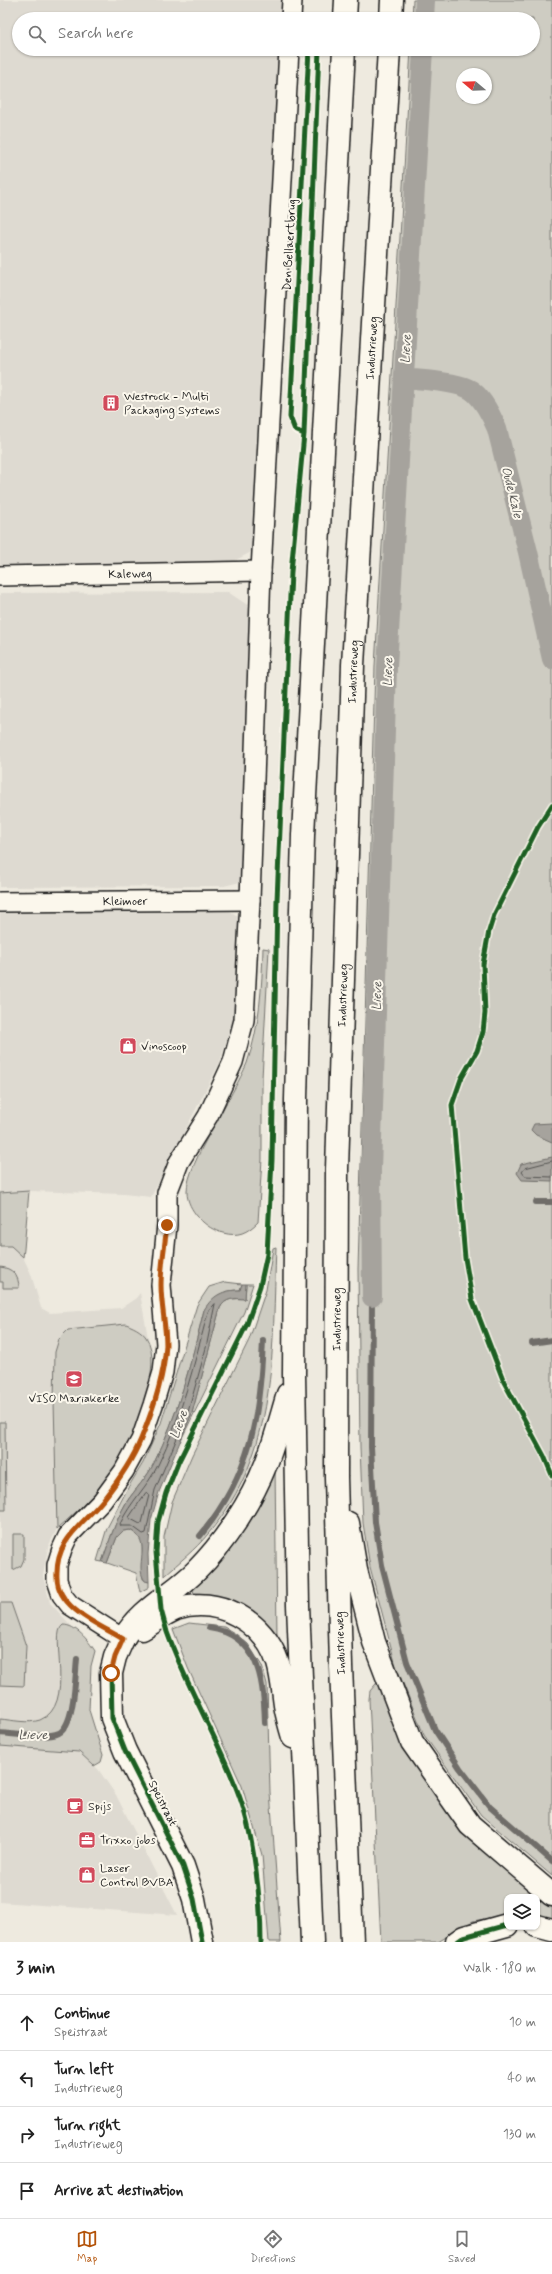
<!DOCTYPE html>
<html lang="en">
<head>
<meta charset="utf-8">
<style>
	body { margin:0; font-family:Mynerve,sans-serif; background:#f6f6f6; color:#222 }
	.controls { position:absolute; right:12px; bottom:12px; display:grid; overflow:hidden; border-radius:8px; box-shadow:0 1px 3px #0004 }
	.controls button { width:36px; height:36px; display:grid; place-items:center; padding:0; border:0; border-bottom:1px solid #e0e0e0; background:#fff; color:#222; font:20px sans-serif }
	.compass { position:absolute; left:456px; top:68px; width:36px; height:36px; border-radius:50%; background:#fff; box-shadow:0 1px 3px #0004; rotate:289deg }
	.stop { position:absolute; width:12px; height:12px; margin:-9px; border:3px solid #b45309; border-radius:50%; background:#fff }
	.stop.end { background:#b45309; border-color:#fff; box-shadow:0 1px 4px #0008 }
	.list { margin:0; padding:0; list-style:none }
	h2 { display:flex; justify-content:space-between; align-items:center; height:52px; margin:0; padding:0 16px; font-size:17px }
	h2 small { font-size:13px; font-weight:400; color:#767676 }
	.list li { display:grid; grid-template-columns:26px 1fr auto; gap:12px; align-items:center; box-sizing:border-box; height:56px; padding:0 16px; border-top:1px solid #e0e0e0 }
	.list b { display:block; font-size:15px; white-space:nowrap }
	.list p { margin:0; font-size:13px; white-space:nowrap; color:#767676 }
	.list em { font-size:13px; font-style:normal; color:#767676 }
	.icon { flex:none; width:22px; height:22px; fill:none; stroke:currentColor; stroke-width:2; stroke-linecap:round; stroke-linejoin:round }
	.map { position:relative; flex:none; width:552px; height:1942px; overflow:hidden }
	.search { position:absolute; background:#fff; box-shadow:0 1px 3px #0004; left:12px; right:12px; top:12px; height:44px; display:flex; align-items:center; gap:10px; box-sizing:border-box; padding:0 14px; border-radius:22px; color:#767676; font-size:15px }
	.sheet { height:276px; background:#fff }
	nav { display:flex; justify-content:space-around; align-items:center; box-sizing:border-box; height:56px; border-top:1px solid #e0e0e0; background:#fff; font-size:11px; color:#767676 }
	nav a { display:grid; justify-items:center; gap:2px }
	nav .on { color:#b45309 }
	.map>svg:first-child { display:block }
	.built { fill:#dedad1 }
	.green { fill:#ceccc2; stroke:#75746f; fill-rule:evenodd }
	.water { fill:#a6a39d; stroke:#6f6d69 }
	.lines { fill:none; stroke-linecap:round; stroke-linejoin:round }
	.shore { stroke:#535250; stroke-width:1 }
	.stream { stroke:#6f6d69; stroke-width:6 }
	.canal { stroke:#a6a39d; stroke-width:20 }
	.street-casing { stroke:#1c1c1c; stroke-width:22 }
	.secondary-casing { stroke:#1c1c1c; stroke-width:25 }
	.highway-casing { stroke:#1c1c1c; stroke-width:25 }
	.street { stroke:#fbf7ec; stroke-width:19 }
	.secondary { stroke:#fbf7ec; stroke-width:22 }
	.highway { stroke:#fbf7ec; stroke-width:22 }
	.cycleway-casing { stroke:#fbf7ec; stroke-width:8 }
	.cycleway { stroke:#1b5e20; stroke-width:5 }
	.route { stroke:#b45309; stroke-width:5 }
	.labels { text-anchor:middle; stroke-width:4; stroke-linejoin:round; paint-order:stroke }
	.street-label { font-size:12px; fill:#1c1c1c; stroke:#fbf7ec }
	.poi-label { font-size:12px; fill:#1c1c1c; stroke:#fbf7ec; text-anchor:start }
	.water-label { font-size:13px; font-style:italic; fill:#5a5956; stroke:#fbf7ec }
</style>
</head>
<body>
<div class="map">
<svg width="552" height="1942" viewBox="0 0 552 1942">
	<rect width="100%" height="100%" fill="#eeeadf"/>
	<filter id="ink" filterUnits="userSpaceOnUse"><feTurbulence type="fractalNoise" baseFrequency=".025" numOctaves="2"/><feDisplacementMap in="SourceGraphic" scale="8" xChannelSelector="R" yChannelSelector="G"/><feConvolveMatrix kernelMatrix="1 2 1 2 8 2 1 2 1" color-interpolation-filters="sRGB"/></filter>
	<g filter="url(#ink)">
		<path class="built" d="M 0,0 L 284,0 L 283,19 L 19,19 L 19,49 L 282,49 L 257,549 L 232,562 L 0,565 Z
			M 228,592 L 246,604 L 253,614 L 240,882 L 224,886 L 0,887 L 0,593 Z
			M 223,906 L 240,918 L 238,1004 L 220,1062 L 151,1197 L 124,1194 L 29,1191 L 23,1257 L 31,1274 L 41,1308 L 50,1313 L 121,1308 L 136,1298 L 140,1293 L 152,1360 L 108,1479 L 57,1529 L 48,1547 L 43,1576 L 50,1603 L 95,1651 L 91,1666 L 89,1710 L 98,1738 L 79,1752 L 98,1769 L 116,1795 L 177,1915 L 0,1902 L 0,910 Z"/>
		<path class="green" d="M 413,0 L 552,0 L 552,1876 L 481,1815 L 424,1735 L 396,1666 L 370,1567 L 363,1523 L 360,1447 L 358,1269 L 375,666 L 411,49 L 533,49 L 533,19 L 412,19 ZM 462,74 L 486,74 L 486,98 L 462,98 Z
			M 263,948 L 269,949 L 262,1078 L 262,1159 L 258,1222 C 247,1233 238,1237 223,1233 C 206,1229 187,1210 187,1192 C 186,1164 235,1094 247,1063 C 260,1026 262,987 263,948 Z
			M 29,1191 L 24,1249 L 23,1257 L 11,1246 L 0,1246 L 0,1193 Z
			M 276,1247 C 272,1350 279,1450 208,1534 C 195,1550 179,1562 164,1576 L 164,1537 L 172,1502 L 192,1455 L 249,1340 L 266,1290 L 273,1248 Z
			M 0,1267 C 12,1268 19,1275 19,1288 L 3,1288 L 3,1282 L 0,1282 Z
			M 225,1282 L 242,1284 L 240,1290 C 222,1290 215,1296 204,1310 C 191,1363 178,1415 154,1463 C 147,1478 135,1489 126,1503 C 115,1522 109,1542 102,1562 L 97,1561 L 107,1528 L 129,1486 L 143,1463 L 161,1423 L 197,1305 L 209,1287 Z
			M 246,1284 L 253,1284 L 244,1312 L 180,1442 L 192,1413 L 220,1308 C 225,1298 234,1298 245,1299 Z
			M 126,1324 C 136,1328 145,1332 149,1343 C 162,1374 128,1455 107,1480 C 93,1497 74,1514 57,1529 L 54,1401 L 55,1352 L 59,1339 L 68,1330 Z
			M 0,1422 L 5,1422 L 6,1510 L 0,1510 Z
			M 275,1466 L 277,1638 C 252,1605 235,1596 194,1593 L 193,1590 C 231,1552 249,1512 275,1466 Z
			M 130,1530 L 139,1536 L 142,1541 L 143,1579 L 149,1582 L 149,1587 L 140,1592 L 136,1573 L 107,1563 L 117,1537 L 123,1531 Z
			M 13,1534 L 24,1534 L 24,1559 L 21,1566 L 13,1570 Z
			M 0,1603 L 11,1603 L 26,1646 L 24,1686 L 0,1685 Z
			M 189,1623 L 224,1627 L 236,1634 L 248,1644 L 262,1666 L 267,1684 L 270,1792 L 281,1942 L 269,1942 L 262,1855 L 242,1786 L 188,1668 L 173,1629 Z
			M 63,1625 C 76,1625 88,1640 95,1651 L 91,1666 L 89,1710 L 103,1755 L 101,1762 L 94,1766 L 79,1752 L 0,1746 L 0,1719 C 12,1720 28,1724 40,1720 C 77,1705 48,1634 63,1625 Z
			M 380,1679 L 402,1730 L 552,1904 L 552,1921 L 537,1918 L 537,1897 L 507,1897 L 507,1915 L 473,1921 L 438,1942 L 381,1942 L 369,1699 L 370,1691 Z"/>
		<path class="water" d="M 552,1123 L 552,1142 L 536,1135 L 531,1130 L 534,1124 Z
			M 552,1157 L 552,1181 L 522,1180 L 517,1173 L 521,1164 Z
			M 242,1284 L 246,1284 L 245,1299 C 235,1298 225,1298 220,1308 L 192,1413 L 159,1492 L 151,1520 L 148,1554 L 149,1582 L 145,1581 C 133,1566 154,1542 130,1530 L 123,1531 L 117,1537 L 107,1563 L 102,1562 C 109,1542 115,1522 126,1503 C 135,1489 147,1478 154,1463 C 178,1415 191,1363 204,1310 C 213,1295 223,1290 240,1290 Z"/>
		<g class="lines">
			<path class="shore" d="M 552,1161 L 525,1168 L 522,1172 L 525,1176 L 552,1177
				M 215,1304 L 206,1348 L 188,1412 L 155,1490 L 146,1533 L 143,1534 L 132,1526 L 121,1526 L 120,1524 C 130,1502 148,1486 158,1465 C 182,1416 194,1364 208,1312 Z
				M 146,1493 L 149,1495 L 142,1523 L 140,1524 L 129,1518 Z"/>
			<path class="stream" d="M 536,1202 L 552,1202
				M 372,1297 L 371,1447 L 375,1522 L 382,1565 L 407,1662 L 435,1730 L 460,1768 L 490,1807 L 552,1861
				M 532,1343 L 552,1340
				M 200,1536 C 251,1474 260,1417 263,1340
				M 209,1628 C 259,1635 264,1680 265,1723
				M 0,1733 C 14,1734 47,1739 59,1733 C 75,1724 75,1677 77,1659"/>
			<path class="canal" d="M 424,19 L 425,0
				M 413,379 C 427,380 460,383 471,390 C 482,397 492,417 497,429 L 528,552 L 552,659
				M 372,1297 L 371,1170 L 387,667 L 423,49"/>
			<g class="street-casing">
				<g id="street">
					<path d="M 291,19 L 292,0"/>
					<path id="s1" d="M 0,576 L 261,571"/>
					<path id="s2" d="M 0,902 L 250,900"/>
					<path d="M 123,1639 L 70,1605 L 62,1595 L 57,1580 L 57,1565 L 62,1549 L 68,1536 L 102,1501 L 124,1471 L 141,1440 L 153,1405 L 163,1372 L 166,1344 L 161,1285 L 167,1225 L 167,1193 L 179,1162 L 208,1116 L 233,1062 L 244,1020 L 250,900 L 261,571 L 289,49"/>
				</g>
			</g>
			<g class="secondary-casing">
				<path id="secondary" d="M 123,1639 L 115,1657 L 111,1673 L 112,1718 L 125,1751 L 183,1866 L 194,1899 L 202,1942"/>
			</g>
			<g class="highway-casing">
				<g id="highway">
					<path d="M 345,19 L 346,0"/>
					<path d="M 391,19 L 392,0"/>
					<path d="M 348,1523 L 356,1570 L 374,1642 L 412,1742 L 470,1825 L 552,1895"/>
					<path d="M 142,1629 C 153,1623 163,1614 176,1609 C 218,1595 264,1621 278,1663 C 282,1677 283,1691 285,1705 C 287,1716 290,1727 293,1737"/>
					<path d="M 123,1639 C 142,1607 171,1596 196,1571 C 225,1542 251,1502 266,1464 C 275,1441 281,1417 288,1394"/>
					<path d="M 537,1926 L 552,1930"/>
					<path d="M 312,1942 L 298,1605 L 294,1374 L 296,1099 L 303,835 L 344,49"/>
					<path id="s3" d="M 352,1942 L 341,1666 L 336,1477 L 337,1169 L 353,665 L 389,49"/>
					<path d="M 457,1942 L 464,1937 L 507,1925"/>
				</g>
			</g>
			<use href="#street" class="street"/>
			<use href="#secondary" class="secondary"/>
			<use href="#highway" class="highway"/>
			<g class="cycleway-casing">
				<path id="cycleway" d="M 304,434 L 295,430 L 290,417 L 309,49
					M 552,805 L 538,827 L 494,915 L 489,931 L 483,964 L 485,1013 L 483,1032 L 477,1051 L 461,1079 L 452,1105 L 465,1258 L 472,1299 L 504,1382 L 544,1456 L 552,1475
					M 111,1673 L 112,1718 L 125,1751 L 183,1866 L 194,1899 L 202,1942
					M 261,1942 C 261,1901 254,1837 240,1798 C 220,1741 187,1689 167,1632 L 161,1610 L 156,1552 L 158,1522 L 166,1493 L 178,1463 L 247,1324 L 260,1286 L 267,1254 L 272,1160 L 277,900 L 291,572 L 304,434 L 319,49
					M 457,1942 L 464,1937 L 507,1925"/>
			</g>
			<use href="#cycleway" class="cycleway"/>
		</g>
	</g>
	<g class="lines" filter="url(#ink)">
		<path class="route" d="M 111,1673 L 115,1657 L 123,1639 C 100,1625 58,1609 57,1578 C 55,1539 82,1526 103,1500 C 118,1481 132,1461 141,1439 C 153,1410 164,1377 166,1345 C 166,1325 161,1305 161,1285 C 161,1265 165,1245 167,1225"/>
	</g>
	<defs>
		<g id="building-square" transform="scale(0.9)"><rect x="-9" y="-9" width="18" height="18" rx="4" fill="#d1495b" stroke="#fbf7ec"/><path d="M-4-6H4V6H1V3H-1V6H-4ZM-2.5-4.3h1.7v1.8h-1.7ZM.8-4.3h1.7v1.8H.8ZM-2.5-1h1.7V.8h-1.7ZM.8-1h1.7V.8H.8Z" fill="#fff"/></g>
		<g id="shop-square" transform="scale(0.9)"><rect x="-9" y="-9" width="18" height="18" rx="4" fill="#d1495b" stroke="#fbf7ec"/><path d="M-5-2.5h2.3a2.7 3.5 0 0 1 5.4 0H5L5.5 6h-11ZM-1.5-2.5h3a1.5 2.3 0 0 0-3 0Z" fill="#fff"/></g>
		<g id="school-square" transform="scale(0.9)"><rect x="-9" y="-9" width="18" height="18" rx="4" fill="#d1495b" stroke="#fbf7ec"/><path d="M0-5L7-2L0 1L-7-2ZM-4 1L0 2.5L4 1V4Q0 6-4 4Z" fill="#fff"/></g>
		<g id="cafe-square" transform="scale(0.9)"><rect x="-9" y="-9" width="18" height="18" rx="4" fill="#d1495b" stroke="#fbf7ec"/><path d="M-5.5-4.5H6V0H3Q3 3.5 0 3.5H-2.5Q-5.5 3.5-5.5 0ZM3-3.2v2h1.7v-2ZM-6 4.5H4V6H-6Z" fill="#fff"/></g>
		<g id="office-square" transform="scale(0.9)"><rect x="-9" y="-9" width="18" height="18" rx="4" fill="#d1495b" stroke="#fbf7ec"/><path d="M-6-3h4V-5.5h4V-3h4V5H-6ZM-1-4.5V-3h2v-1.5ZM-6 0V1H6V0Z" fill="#fff"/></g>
	</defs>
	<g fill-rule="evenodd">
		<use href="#building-square" x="111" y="403"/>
		<use href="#shop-square" x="128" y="1046"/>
		<use href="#school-square" x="74" y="1379"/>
		<use href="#cafe-square" x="75" y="1806"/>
		<use href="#office-square" x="87" y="1840"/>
		<use href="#shop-square" x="87" y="1875"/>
	</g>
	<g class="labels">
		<g class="street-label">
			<text transform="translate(289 245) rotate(-87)" y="4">Den Bellaertbrug</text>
			<text dy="4" stroke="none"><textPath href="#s3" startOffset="1595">Industrieweg</textPath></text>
			<text dy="4" stroke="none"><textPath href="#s1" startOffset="130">Kaleweg</textPath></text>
			<text dy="4" stroke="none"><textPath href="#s3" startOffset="1271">Industrieweg</textPath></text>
			<text dy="4" stroke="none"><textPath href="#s2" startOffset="125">Kleimoer</textPath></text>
			<text dy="4" stroke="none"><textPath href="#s3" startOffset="947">Industrieweg</textPath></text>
			<text dy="4" stroke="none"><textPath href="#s3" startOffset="623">Industrieweg</textPath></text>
			<text transform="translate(340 1643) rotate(-92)" y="4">Industrieweg</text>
			<text transform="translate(163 1803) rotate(63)" y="4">Speistraat</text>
		</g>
		<g class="poi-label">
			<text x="124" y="400">Westrock - Multi<tspan x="124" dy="14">Packaging Systems</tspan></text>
			<text x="141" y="1050">Vinoscoop</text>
			<text x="74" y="1402" text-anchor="middle">VISO Mariakerke</text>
			<text x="88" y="1810">Spijs</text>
			<text x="100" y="1844">Trixxo jobs</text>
			<text x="100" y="1872">Laser<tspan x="100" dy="14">Control BVBA</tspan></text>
		</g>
		<g class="water-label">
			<text transform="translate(405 349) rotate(-87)" y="5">Lieve</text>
			<text transform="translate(513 492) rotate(76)" y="5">Oude Kale</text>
			<text transform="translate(387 672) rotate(-88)" y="5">Lieve</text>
			<text transform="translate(376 996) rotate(-88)" y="5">Lieve</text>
			<text transform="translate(178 1424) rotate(-70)" y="5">Lieve</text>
			<text x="33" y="1739">Lieve</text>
		</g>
	</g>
</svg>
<div class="controls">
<button><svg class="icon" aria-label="layers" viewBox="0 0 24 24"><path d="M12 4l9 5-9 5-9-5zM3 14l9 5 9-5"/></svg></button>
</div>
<svg class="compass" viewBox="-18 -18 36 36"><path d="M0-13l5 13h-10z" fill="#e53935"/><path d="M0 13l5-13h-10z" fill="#767676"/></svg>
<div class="stop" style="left:111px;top:1673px"></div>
<div class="stop end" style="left:167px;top:1225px"></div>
<div class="search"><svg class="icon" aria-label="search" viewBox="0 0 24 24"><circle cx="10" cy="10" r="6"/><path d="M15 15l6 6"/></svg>Search here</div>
</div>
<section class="sheet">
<h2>3 min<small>Walk · 180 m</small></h2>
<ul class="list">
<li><svg class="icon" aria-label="ahead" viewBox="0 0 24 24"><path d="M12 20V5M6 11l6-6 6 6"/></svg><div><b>Continue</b><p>Speistraat</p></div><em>10 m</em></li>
<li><svg class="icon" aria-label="left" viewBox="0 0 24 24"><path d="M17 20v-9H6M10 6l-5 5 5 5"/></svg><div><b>Turn left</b><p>Industrieweg</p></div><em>40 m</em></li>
<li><svg class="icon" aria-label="right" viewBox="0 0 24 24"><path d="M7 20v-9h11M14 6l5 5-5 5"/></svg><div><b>Turn right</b><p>Industrieweg</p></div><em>130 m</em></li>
<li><svg class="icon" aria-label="arrive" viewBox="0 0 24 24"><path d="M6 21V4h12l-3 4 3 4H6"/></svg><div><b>Arrive at destination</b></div></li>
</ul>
</section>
<nav>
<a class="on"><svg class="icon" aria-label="map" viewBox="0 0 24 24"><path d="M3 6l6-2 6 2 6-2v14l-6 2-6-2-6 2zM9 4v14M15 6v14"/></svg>Map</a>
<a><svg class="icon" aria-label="directions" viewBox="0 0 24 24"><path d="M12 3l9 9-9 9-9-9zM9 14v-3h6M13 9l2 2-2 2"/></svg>Directions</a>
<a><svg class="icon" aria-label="saved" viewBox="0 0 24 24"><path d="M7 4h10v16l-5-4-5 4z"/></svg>Saved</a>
</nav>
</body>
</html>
